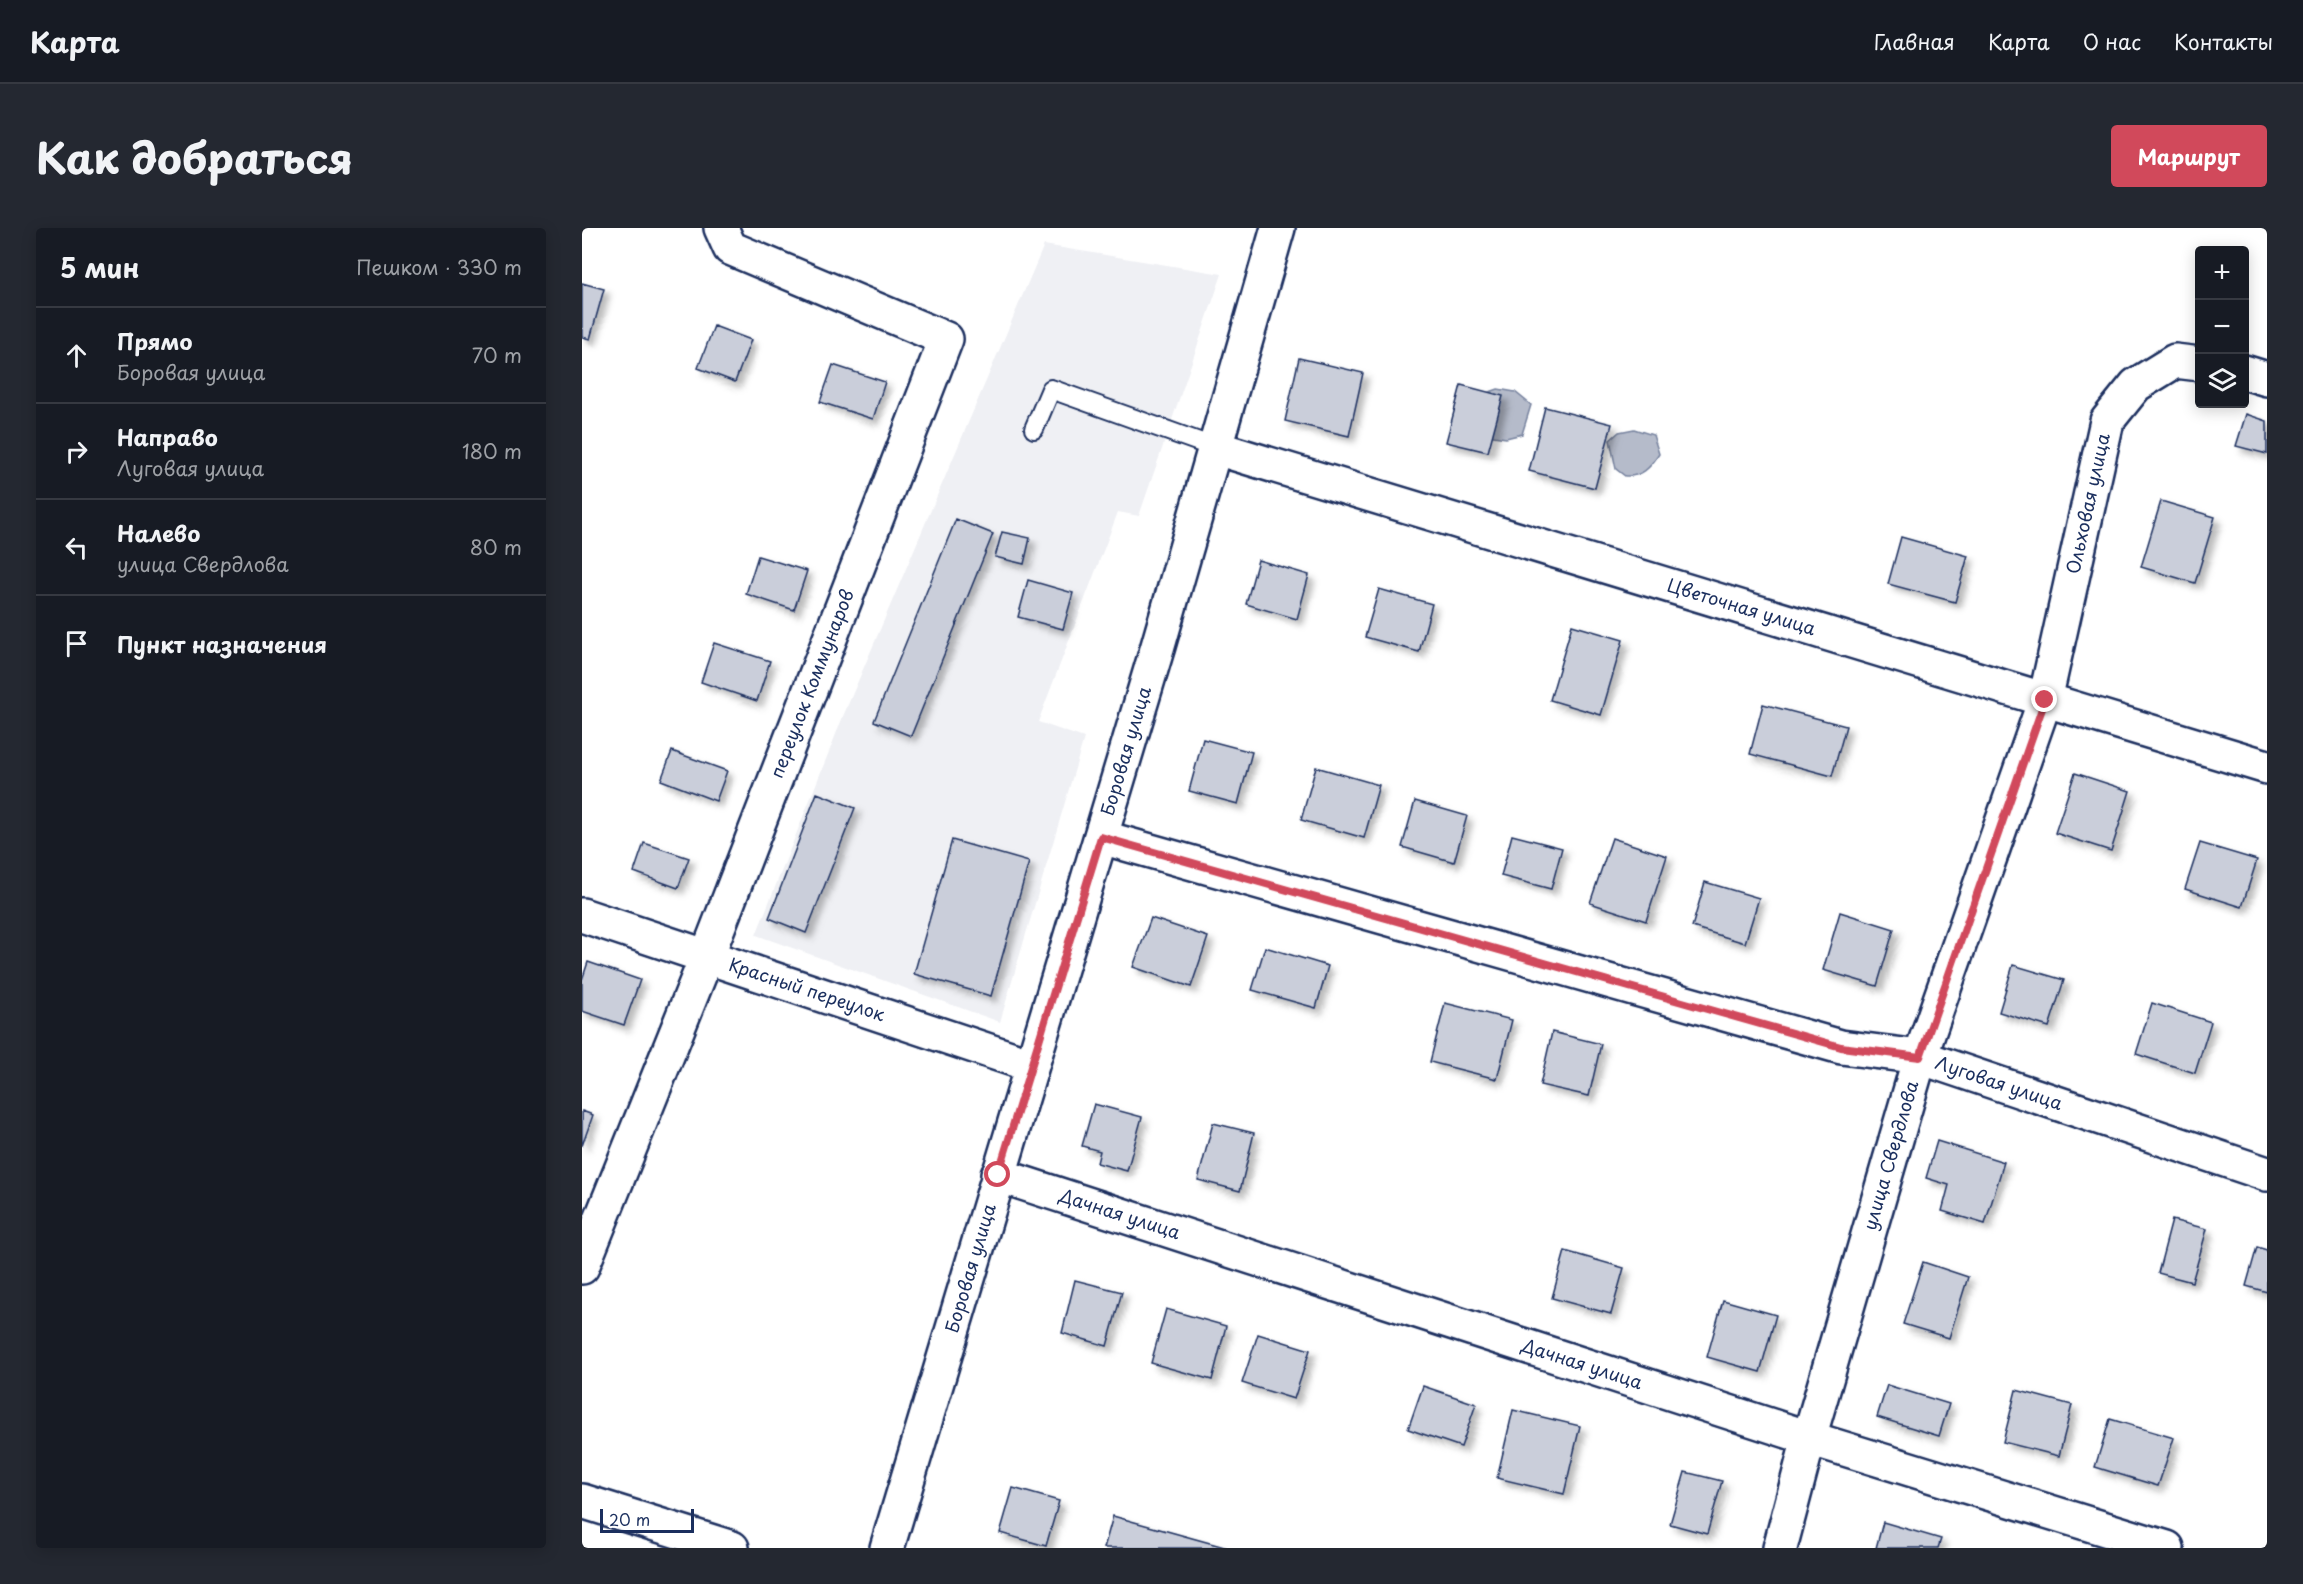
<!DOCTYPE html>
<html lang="ru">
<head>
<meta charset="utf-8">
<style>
	body { margin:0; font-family:"Playpen Sans",sans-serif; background:#242831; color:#f1f3f6 }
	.controls { position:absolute; right:18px; top:18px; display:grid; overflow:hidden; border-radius:6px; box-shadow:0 3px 15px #0003 }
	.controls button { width:54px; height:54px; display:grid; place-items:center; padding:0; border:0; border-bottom:2px solid #363941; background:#171b24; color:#f1f3f6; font:30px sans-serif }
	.scale { position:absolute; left:18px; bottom:15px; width:94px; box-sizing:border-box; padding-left:6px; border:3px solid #1b2f5e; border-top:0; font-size:16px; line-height:21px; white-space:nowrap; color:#1b2f5e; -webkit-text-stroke:4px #fff; paint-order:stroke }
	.stop { position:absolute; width:18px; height:18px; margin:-14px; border:4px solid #d1495b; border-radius:50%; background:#fff }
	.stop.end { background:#d1495b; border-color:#fff; box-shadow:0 2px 6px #0008 }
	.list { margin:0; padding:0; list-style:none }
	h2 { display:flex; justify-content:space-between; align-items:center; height:78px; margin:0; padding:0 24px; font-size:26px }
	h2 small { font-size:20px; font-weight:400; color:#9ea1a6 }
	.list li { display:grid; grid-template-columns:39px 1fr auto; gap:18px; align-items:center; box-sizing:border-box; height:96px; padding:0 24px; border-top:2px solid #363941 }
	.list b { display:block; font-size:22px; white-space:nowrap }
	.list p { margin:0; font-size:20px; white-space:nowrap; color:#9ea1a6 }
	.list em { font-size:20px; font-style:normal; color:#9ea1a6 }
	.icon { flex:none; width:33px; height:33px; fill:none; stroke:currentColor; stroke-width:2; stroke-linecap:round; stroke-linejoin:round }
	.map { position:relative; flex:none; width:1685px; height:1320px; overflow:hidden; border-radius:6px }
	header { display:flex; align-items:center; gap:36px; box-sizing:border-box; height:84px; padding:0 30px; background:#171b24; border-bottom:2px solid #363941 }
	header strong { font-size:28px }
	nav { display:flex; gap:33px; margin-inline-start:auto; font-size:21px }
	.intro { display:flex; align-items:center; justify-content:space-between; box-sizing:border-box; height:144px; padding:0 36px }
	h1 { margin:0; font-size:42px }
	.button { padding:15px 27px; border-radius:6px; background:#d1495b; color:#fff; font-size:21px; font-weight:700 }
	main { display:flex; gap:36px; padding:0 36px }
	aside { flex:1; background:#171b24; border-radius:6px; box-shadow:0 3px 15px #0003 }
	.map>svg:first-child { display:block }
	.built { fill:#eff0f4 }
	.water { fill:#b5bbca; stroke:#77839f; stroke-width:1.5 }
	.building { fill:#caceda; stroke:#1b2f5e; stroke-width:1.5; filter:url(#shadow) }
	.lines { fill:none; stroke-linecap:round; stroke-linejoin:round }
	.service-casing { stroke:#1b2f5e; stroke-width:22 }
	.minor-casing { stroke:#1b2f5e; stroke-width:38 }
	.service { stroke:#fff; stroke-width:18 }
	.minor { stroke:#fff; stroke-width:33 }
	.route { stroke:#d1495b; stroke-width:8 }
	.labels { text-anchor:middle; stroke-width:4.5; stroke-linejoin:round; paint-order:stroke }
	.street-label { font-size:18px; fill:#1b2f5e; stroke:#fff }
</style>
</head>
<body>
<header>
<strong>Карта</strong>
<nav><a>Главная</a><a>Карта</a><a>О нас</a><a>Контакты</a></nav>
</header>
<div class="intro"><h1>Как добраться</h1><a class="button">Маршрут</a></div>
<main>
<aside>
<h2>5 мин<small>Пешком · 330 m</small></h2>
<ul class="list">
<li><svg class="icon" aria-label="ahead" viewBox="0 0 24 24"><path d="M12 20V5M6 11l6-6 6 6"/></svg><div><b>Прямо</b><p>Боровая улица</p></div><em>70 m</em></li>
<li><svg class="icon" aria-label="right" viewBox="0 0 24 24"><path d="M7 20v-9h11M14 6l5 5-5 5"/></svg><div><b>Направо</b><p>Луговая улица</p></div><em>180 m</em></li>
<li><svg class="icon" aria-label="left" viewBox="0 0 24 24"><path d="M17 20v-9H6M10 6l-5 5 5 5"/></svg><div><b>Налево</b><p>улица Свердлова</p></div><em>80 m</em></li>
<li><svg class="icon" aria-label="arrive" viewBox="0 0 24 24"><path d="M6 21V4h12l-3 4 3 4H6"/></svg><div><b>Пункт назначения</b></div></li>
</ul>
</aside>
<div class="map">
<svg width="1685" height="1320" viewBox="0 0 1685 1320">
	<defs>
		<filter id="shadow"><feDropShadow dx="5.5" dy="5.5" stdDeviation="3" flood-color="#0004"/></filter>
	</defs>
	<rect width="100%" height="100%" fill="#fff"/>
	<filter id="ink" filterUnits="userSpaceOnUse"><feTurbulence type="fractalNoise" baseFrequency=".0167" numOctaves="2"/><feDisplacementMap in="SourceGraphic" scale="12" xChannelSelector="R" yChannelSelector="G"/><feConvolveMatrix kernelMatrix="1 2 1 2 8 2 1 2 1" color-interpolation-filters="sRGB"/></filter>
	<g filter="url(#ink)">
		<path class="built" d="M 462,17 L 640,46 L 557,288 L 536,284 L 456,494 L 502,510 L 418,794 L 174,707 L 262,486 Z"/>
		<path class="water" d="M 916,161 L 933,164 L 949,177 L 940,206 L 924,210 L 899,206 L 896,168 Z
			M 1052,201 L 1071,207 L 1077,226 C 1068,240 1060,249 1043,248 L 1034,241 L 1028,212 L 1037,204 Z"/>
		<path class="building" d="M 0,55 L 22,61 L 8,111 L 0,109 Z
			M 132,98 L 169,112 L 153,154 L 116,140 Z
			M 717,130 L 781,145 L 767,208 L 703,193 Z
			M 251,137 L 303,154 L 291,191 L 238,174 Z
			M 879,157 L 921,168 L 906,224 L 864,214 Z
			M 963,179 L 1030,196 L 1013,260 L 947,243 Z
			M 1664,186 L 1685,193 L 1685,226 L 1654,218 Z
			M 1579,273 L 1633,289 L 1613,355 L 1559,339 Z
			M 374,291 L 411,306 L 329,508 L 292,493 Z
			M 420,304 L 448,310 L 442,336 L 413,329 Z
			M 1319,309 L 1386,328 L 1373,374 L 1306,356 Z
			M 176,328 L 225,343 L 212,382 L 164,366 Z
			M 676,332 L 727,347 L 715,391 L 664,376 Z
			M 446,352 L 491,365 L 481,401 L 436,389 Z
			M 797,361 L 850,376 L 837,424 L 783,409 Z
			M 990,397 L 1041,412 L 1019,487 L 968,472 Z
			M 132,415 L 188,433 L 175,473 L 119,454 Z
			M 1181,476 L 1264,498 L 1250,548 L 1168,526 Z
			M 621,511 L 670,524 L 656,576 L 607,563 Z
			M 90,523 L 145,543 L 134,573 L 79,552 Z
			M 734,539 L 797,557 L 782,610 L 719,592 Z
			M 1493,545 L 1548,563 L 1529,623 L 1473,605 Z
			M 235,565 L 273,580 L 224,705 L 187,690 Z
			M 833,573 L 885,588 L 872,634 L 820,619 Z
			M 930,607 L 980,620 L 969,661 L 919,648 Z
			M 1030,610 L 1085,628 L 1064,693 L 1008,675 Z
			M 370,612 L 447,634 L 409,768 L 332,746 Z
			M 62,615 L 107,630 L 96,660 L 52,644 Z
			M 1618,615 L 1675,632 L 1660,679 L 1603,661 Z
			M 1123,654 L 1177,670 L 1163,715 L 1110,699 Z
			M 1258,684 L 1312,701 L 1295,758 L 1241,742 Z
			M 569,690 L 626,709 L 609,759 L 551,739 Z
			M 683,719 L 746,738 L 734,780 L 670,762 Z
			M 6,734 L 58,752 L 42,797 L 0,783 L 0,752 Z
			M 1431,737 L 1482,752 L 1467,799 L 1417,784 Z
			M 863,775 L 930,792 L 915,851 L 848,834 Z
			M 1570,775 L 1629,794 L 1613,845 L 1554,826 Z
			M 970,804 L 1019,816 L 1007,868 L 958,857 Z
			M 512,876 L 560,889 L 545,943 L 515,935 L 518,923 L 500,918 Z
			M 0,883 L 11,887 L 0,918 Z
			M 631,895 L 672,905 L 658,963 L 616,952 Z
			M 1355,913 L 1422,934 L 1403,996 L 1360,983 L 1367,957 L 1344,950 Z
			M 1590,992 L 1625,1001 L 1610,1054 L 1576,1045 Z
			M 1675,1019 L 1685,1022 L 1685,1064 L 1664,1058 Z
			M 983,1023 L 1042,1040 L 1029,1086 L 970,1070 Z
			M 1341,1034 L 1386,1049 L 1367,1110 L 1321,1096 Z
			M 493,1052 L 540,1064 L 525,1118 L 480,1105 Z
			M 1141,1072 L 1194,1087 L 1178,1144 L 1125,1129 Z
			M 584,1081 L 644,1098 L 630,1152 L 569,1135 Z
			M 676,1106 L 728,1122 L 712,1171 L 660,1155 Z
			M 1305,1157 L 1367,1176 L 1357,1208 L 1295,1189 Z
			M 841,1158 L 894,1176 L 879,1219 L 826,1201 Z
			M 1434,1162 L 1490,1177 L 1477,1228 L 1421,1214 Z
			M 931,1182 L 998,1198 L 982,1266 L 915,1250 Z
			M 1528,1191 L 1592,1210 L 1576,1258 L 1513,1239 Z
			M 1103,1244 L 1140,1253 L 1125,1306 L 1088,1296 Z
			M 431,1260 L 477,1273 L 464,1318 L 418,1305 Z
			M 531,1288 L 646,1320 L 522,1320 Z
			M 1301,1294 L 1359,1311 L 1356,1320 L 1294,1320 Z"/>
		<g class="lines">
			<g class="service-casing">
				<path id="service" d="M 452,201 L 469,161 L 634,220"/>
			</g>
			<g class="minor-casing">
				<g id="minor">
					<path d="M 1662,144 L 1685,151"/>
					<path id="s1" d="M 634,220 L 1685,539"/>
					<path id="s2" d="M 519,609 L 1259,819 L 1338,829 L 1685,946"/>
					<path id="s3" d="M 0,687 L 449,837"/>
					<path id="s4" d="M 416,947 L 1227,1210 L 1585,1320"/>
					<path id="s5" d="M 0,1039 L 125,728 L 364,111 L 148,20 L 139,0"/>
					<path d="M 0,1273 L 150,1320"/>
					<path id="s6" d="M 305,1320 L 576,418 L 696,0"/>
					<path id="s7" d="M 1198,1320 L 1227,1210 L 1338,829 L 1463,472 L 1525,193 L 1554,157 L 1593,133 L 1618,136"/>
				</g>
			</g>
			<use href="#service" class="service"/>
			<use href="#minor" class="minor"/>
		</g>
	</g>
	<g class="lines" filter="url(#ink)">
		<path class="route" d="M 416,947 L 519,609 L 1259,819 L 1338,829 L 1463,472"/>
	</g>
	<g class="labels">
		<g class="street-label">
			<text dy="6" stroke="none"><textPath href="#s7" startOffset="1090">Ольховая улица</textPath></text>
			<text dy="6" stroke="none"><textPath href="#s1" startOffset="549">Цветочная улица</textPath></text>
			<text dy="6" stroke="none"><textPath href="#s5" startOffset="627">переулок Коммунаров</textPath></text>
			<text dy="6" stroke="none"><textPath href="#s6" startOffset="832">Боровая улица</textPath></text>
			<text dy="6" stroke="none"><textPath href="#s3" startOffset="237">Красный переулок</textPath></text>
			<text dy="6" stroke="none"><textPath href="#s2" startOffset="932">Луговая улица</textPath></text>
			<text dy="6" stroke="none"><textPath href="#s7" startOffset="408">улица Свердлова</textPath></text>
			<text dy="6" stroke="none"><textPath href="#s4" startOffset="128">Дачная улица</textPath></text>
			<text dy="6" stroke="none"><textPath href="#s6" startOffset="292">Боровая улица</textPath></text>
			<text dy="6" stroke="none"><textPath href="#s4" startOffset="614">Дачная улица</textPath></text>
		</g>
	</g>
</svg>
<div class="controls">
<button>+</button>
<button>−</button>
<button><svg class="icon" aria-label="layers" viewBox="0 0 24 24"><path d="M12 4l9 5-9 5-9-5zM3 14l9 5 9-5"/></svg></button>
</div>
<div class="scale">20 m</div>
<div class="stop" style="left:416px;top:947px"></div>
<div class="stop end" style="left:1463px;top:472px"></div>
</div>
</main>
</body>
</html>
